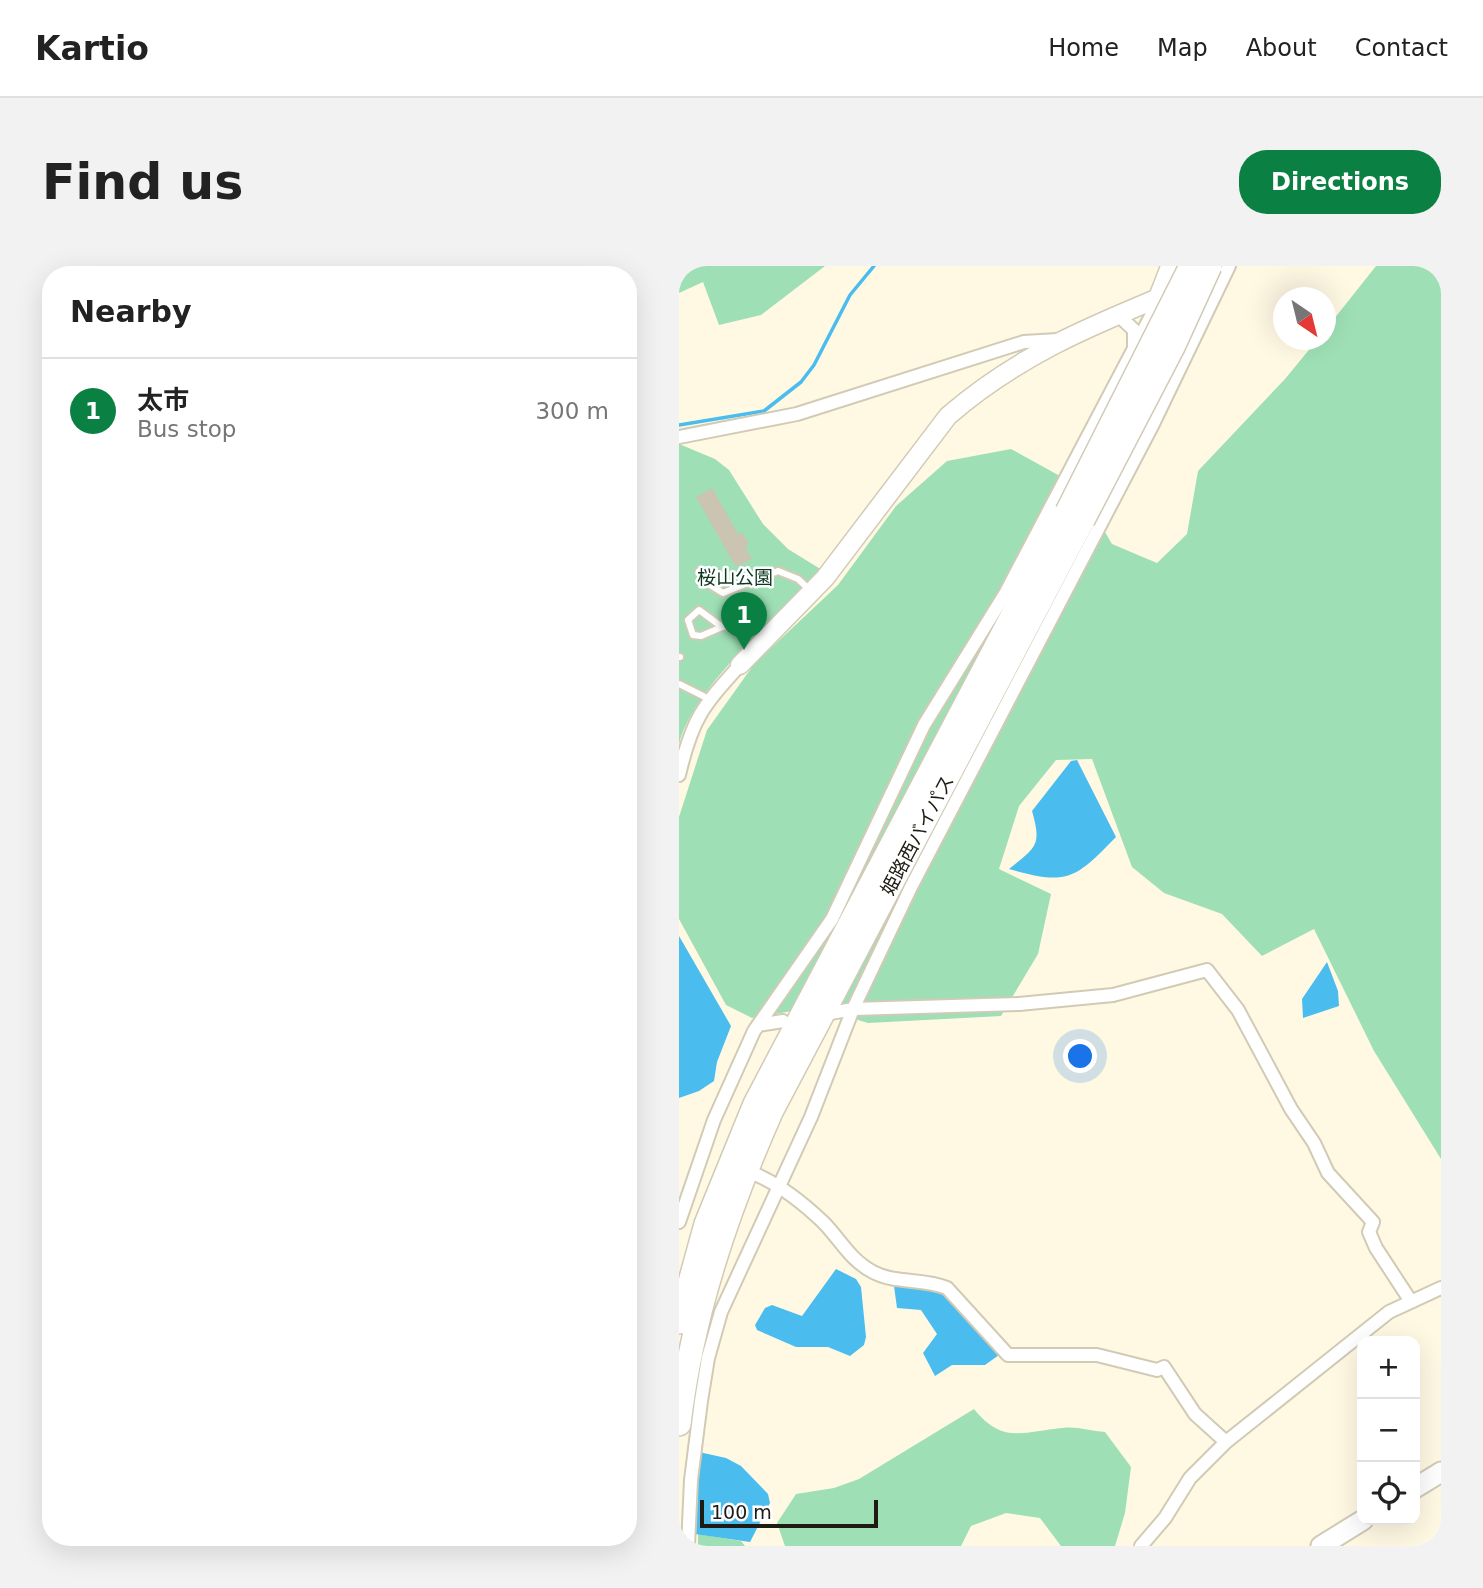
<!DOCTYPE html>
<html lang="en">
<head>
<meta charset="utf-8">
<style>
	body { margin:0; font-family:"DejaVu Sans","Noto Sans JP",sans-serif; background:#f2f2f2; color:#222 }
	.controls { position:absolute; right:21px; bottom:21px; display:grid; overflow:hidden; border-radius:14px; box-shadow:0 7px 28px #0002 }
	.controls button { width:63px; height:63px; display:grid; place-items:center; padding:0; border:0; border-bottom:2px solid #e0e0e0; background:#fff; color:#222; font:35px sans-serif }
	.compass { position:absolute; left:594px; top:21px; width:63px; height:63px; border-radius:50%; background:#fff; box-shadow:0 7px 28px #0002; rotate:145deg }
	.scale { position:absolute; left:21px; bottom:18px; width:178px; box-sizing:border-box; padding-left:7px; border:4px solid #1d1b13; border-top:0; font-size:19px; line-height:24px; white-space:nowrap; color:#1d1b13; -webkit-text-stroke:5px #fff; paint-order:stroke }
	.you { position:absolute; left:402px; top:791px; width:24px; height:24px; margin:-18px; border:5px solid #fff; border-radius:50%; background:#1a73e8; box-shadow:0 0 0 10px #1a73e833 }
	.badge { display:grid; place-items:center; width:46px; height:46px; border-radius:50%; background:#0b8043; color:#fff; font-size:23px; font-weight:700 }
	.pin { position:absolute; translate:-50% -58px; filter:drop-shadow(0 2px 4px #0008) }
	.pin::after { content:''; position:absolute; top:37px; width:24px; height:21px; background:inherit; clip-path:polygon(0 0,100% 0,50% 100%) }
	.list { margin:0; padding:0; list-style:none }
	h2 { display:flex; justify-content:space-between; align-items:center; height:91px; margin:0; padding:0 28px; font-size:30px }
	h2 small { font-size:23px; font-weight:400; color:#767676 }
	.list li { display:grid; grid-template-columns:46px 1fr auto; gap:21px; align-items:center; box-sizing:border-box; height:105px; padding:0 28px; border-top:2px solid #e0e0e0 }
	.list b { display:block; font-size:26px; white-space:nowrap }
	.list p { margin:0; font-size:23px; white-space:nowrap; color:#767676 }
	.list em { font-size:23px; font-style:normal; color:#767676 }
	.icon { flex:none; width:38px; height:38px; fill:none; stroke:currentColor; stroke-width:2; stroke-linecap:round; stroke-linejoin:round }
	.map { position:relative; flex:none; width:762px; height:1280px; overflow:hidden; border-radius:28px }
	header { display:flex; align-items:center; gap:42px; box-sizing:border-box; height:98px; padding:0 35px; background:#fff; border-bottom:2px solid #e0e0e0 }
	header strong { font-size:33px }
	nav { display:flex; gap:38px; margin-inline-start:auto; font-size:24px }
	.intro { display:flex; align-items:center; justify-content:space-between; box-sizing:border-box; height:168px; padding:0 42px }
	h1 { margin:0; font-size:49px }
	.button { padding:18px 32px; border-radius:28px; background:#0b8043; color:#fff; font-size:24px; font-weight:700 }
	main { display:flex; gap:42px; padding:0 42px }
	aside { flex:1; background:#fff; border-radius:28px; box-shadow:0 7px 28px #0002 }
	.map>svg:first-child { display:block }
	.green { fill:#9edfb5 }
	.water { fill:#4abcee }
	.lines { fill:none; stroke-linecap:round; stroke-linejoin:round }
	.stream { stroke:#4abcee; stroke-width:3.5 }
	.building { fill:#cac4b0 }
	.lane-casing { stroke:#d1cbb6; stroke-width:10 }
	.street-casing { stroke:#d1cbb6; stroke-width:16 }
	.secondary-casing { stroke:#d1cbb6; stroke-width:21 }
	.primary-casing { stroke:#d1cbb6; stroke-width:23 }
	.highway-casing { stroke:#d1cbb6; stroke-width:26 }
	.lane { stroke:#fff; stroke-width:6 }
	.street { stroke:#fff; stroke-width:12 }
	.secondary { stroke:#fff; stroke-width:18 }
	.primary { stroke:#fff; stroke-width:19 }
	.highway { stroke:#fff; stroke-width:23 }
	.highway-bridge-casing { stroke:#d1cbb6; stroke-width:26; stroke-linecap:butt }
	.highway-bridge { stroke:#fff; stroke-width:23 }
	.labels { text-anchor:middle; stroke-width:5; stroke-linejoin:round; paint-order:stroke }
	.park-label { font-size:19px; fill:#0e3721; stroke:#fff }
	.street-label { font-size:19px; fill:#1d1b13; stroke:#fff }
</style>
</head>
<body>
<header>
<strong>Kartio</strong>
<nav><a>Home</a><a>Map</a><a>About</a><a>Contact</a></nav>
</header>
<div class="intro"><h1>Find us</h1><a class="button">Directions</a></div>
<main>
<aside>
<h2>Nearby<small></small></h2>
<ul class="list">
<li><span class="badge">1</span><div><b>太市</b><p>Bus stop</p></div><em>300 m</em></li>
</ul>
</aside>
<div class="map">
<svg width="762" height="1280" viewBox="0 0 762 1280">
	<rect width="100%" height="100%" fill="#fff9e4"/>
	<path class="green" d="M 0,0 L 146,0 L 82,49 L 40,59 L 24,16 L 0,27 Z
		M 697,0 L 762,0 L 762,893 L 695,785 L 635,663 L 583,690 L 543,648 L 485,627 L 453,601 L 413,493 L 377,494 L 340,540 L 320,603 L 372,628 L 359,688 L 322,750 L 189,757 L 136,741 L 73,752 L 47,739 L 0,653 L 0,551 L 28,464 L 76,397 L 159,319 L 217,240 L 268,195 L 332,183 L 399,220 L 433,278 L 478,297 L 508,268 L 519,205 L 606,113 L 638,74 L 646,74 L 647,63 Z
		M 0,178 L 36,193 L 50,204 L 84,258 L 109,283 L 143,304 C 101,348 14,421 0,478 Z
		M 295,1143 C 323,1178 343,1166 383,1162 C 397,1160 412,1165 426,1166 L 452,1201 L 446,1247 L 436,1280 L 382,1280 L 361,1252 L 327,1247 L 292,1260 L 282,1280 L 106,1280 L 98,1257 L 117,1228 L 155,1222 L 180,1213 Z
		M 19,1268 L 62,1275 L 66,1280 L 19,1280 Z"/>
	<path class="water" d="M 398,494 L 437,571 C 396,613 389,620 330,603 C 357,581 363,580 353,545 L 392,495 Z
		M 0,670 L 52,760 L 38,796 L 35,815 L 20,825 L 0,832 Z
		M 648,696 L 659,725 L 660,740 L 624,752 L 623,733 Z
		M 157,1003 L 177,1013 L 182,1021 L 187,1071 L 185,1079 L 171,1090 L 149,1081 L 117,1081 L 78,1064 L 76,1059 L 86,1042 L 93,1039 L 123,1050 Z
		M 225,1018 L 264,1025 L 320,1089 L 306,1099 L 273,1099 L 256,1110 L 244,1087 L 258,1068 L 242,1044 L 218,1042 L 215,1020 Z
		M 20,1186 L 47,1192 L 62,1200 L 89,1228 L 91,1237 L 71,1276 L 16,1268 Z"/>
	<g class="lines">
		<path class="stream" d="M 0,159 L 85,145 L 122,116 L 135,99 L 171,29 L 195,0"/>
	</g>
	<path class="building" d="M 33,222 L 59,268 L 63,266 L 70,278 L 66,281 L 73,293 L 57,301 L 17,231 Z"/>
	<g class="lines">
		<g class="lane-casing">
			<path id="lane" d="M 20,305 L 31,319 L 44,327 L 99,305 L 119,313 L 132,325
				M 43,361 L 22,370 L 14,369 L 9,354 L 20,344 L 43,361 L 71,355 L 80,358 L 87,370
				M 0,391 L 1,391
				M 0,418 L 30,433"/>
		</g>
		<g class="street-casing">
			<path id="street" d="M 439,49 L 455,64 L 455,81
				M 0,171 L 118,148 L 345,76 L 379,74
				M 0,509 C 13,453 23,441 61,399
				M 152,747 L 174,743 L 340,738 L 434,729 L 528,704 L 559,744 L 612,843 L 635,877 L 649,907 L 694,956 L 690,966 L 697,982 L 731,1034
				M 79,759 L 104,755
				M 78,909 C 103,920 124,937 144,956 C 161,973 171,994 194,1006 C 216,1018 244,1012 268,1022 L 329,1089 L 418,1089 L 478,1104 L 485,1101 L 516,1148 L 547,1176
				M 0,956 L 35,854 L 75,765 L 153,653 L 245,459 L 326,328 L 482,31
				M 9,1280 L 12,1214 L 22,1135 L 29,1092 L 42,1046 L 132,851 L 174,743 L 232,621 L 474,158 L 550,0
				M 462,1280 L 486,1252 L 511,1212 L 547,1176 L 710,1046 L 762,1022"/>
		</g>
		<g class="secondary-casing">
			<path id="secondary" d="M 61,399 L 146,312 L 269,150 C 338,90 411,60 494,26"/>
		</g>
		<g class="primary-casing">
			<path id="primary" d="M 736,1222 L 762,1206
				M 642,1280 L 684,1254"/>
		</g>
		<g class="highway-casing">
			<path id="highway" d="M 482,31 L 494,0
				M 0,1056 L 27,958 L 76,838 L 388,246
				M 0,1158 C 13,1048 48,946 92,846 L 404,254"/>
		</g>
		<use href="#lane" class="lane"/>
		<use href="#street" class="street"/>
		<use href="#secondary" class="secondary"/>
		<use href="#primary" class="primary"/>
		<use href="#highway" class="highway"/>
		<g class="highway-bridge-casing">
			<path id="highway-bridge" d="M 388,246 L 512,0
				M 404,254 L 494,81 L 531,0"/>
		</g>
		<use href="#highway-bridge" class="highway-bridge"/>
	</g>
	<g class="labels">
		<g class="park-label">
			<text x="56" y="318">桜山公園</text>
		</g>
		<g class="street-label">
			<text transform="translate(238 569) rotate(-62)" y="7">姫路西バイパス</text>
		</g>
	</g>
</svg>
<div class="controls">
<button>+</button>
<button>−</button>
<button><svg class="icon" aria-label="locate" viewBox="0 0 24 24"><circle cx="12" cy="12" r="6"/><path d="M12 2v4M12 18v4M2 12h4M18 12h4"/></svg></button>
</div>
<svg class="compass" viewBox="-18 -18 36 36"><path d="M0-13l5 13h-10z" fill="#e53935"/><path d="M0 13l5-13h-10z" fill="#767676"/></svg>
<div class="scale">100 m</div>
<div class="you"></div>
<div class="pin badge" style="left:65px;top:384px">1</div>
</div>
</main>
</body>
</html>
